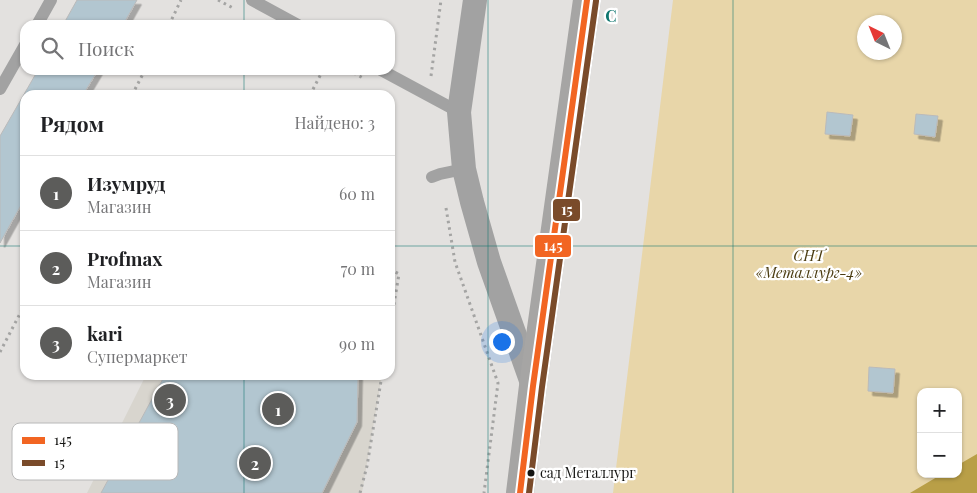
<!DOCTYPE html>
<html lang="ru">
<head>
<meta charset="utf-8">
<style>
	body { margin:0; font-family:"Playfair Display",serif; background:#f2f2f2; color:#202124 }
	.controls { position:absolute; right:15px; bottom:15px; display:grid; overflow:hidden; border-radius:10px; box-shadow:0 1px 4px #0004 }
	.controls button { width:45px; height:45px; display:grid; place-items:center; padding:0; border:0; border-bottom:1px solid #e0e0e0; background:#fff; color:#202124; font:25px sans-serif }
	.compass { position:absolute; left:857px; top:15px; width:45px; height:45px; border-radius:50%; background:#fff; box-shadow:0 1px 4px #0004; rotate:317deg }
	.you { position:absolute; left:501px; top:341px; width:18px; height:18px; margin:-12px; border:4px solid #fff; border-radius:50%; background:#1a73e8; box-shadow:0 0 0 8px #1a73e833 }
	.badge { display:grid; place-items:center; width:32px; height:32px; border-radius:50%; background:#5c5c5a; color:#fff; font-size:16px; font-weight:700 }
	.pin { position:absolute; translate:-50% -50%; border:2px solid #fff; box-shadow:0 1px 5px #0006 }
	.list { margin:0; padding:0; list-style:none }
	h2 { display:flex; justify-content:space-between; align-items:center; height:65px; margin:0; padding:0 20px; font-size:21px }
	h2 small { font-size:16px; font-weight:400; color:#757577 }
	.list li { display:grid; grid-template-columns:32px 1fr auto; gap:15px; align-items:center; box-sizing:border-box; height:75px; padding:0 20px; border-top:1px solid #e0e0e0 }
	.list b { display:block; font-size:19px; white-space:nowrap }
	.list p { margin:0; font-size:16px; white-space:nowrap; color:#757577 }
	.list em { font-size:16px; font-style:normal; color:#757577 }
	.icon { flex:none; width:28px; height:28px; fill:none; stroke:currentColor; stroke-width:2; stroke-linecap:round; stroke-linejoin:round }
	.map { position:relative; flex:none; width:977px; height:493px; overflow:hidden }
	.search { position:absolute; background:#fff; box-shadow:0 1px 4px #0004; left:20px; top:20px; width:375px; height:55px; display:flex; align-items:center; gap:12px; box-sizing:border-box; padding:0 18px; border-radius:15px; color:#757577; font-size:19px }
	.panel { position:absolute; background:#fff; box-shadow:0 1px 4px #0004; left:20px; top:90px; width:375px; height:290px; border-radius:15px }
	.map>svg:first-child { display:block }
	.built { fill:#d8d5ce }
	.green { fill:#e8d6a9; fill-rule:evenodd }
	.water { fill:#b99f47 }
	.building { fill:#b2c6d0; stroke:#bababa; filter:url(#shadow) }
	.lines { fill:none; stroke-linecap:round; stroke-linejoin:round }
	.path { stroke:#a4a4a3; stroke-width:3; stroke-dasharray:2.5 4; stroke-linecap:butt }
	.lane { stroke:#a2a2a2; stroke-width:12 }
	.street { stroke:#a2a2a2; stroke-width:24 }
	.primary { stroke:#a6a5a4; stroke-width:28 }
	.bus-1-casing { stroke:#fff; stroke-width:10 }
	.bus-2-casing { stroke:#fff; stroke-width:10 }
	.bus-1 { stroke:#f26522; stroke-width:6 }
	.bus-2 { stroke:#7a4b2a; stroke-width:6 }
	.grid { fill:none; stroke:#0f766e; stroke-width:1; stroke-opacity:0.55 }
	.bus-dot { fill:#141412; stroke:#fff; stroke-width:2 }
	.labels { text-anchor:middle; stroke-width:4.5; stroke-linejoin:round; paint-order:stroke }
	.bus-label { font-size:14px; fill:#141412; stroke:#fff; text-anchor:start }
	.park-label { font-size:15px; font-style:italic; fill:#4b3c11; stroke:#fff }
	.key { fill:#fff; stroke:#b8b8b8; stroke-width:1 }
	.key-label { font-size:14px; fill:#141412 }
	.grid-label { font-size:16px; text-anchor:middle; font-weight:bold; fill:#0f766e; stroke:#fff; stroke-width:4.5; stroke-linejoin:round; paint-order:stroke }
	.line-badge { stroke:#fff; stroke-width:2 }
	.badge-label { font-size:14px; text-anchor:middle; font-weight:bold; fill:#fff }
</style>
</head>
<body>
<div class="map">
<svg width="977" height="493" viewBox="0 0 977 493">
	<defs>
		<filter id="shadow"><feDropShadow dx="4.5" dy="4.5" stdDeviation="0" flood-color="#0004"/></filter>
	</defs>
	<rect width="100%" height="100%" fill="#e3e1df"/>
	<path class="built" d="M 146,375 L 382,375 L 362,493 L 87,493 Z"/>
	<path class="green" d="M 673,0 L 977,0 L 977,493 L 613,493 ZM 864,22 L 894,22 L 894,52 L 864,52 ZM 921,392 L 958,392 L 958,474 L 921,474 Z"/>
	<path class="water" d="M 977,454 L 977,493 L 910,493 L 942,474 L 958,474 L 958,465 Z"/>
	<path class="building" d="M 77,0 L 137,0 L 123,25 L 63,25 Z
		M 38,70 L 98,70 L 83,95 L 25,95 L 25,198 L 0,243 L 0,136 Z
		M 827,112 L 853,115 L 850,136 L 825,134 Z
		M 916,114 L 938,116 L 935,137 L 914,134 Z
		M 869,367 L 895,369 L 893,393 L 868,391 Z
		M 165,375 L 358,375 L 357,422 L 322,493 L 101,493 Z"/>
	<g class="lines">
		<path class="path" d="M 218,0 L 233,8
			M 169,25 L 181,0
			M 348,70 L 363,78
			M 431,76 L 441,0
			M 132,95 L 145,70
			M 310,95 L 323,70
			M 446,208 L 455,262 L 498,383 L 484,493
			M 390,269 L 399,274 L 390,328
			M 0,352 L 25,304
			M 360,493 L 367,466 L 382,375"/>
		<path class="lane" d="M 252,0 L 298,25
			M 37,25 L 51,0
			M 381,70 L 459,112
			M 0,89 L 25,45
			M 432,177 L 440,174 L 464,169"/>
		<path class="street" d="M 475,0 L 459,112 L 464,169 L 472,202 L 489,262 L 533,386"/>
		<path class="primary" d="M 520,493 L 533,386 L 587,0"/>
		<g class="bus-1-casing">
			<path id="bus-1" d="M 520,493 L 533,386 L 587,0"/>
		</g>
		<g class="bus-2-casing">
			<path id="bus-2" d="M 529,493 L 542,387 L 596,1"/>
		</g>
		<use href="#bus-1" class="bus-1"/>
		<use href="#bus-2" class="bus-2"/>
	</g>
	<path class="grid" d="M 244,0 L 244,25M 488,0 L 488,493M 733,0 L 733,493M 244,70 L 244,95M 0,246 L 25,246M 390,246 L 977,246M 244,375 L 244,493"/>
	<circle class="bus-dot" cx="531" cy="473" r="4.5"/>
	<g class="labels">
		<g class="bus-label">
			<text x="540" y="478">сад Металлург</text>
		</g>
		<g class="park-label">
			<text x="809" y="261">СНТ<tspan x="809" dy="17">«Металлург-4»</tspan></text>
		</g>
	</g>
	<rect x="12" y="423" width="166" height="57" rx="8" class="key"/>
	<rect x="22" y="437" width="23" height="7" fill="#f26522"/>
	<rect x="22" y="460" width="23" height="6" fill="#7a4b2a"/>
	<g class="key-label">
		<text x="54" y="445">145</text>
		<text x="54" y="468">15</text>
	</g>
	<g class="grid-label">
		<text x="611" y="22">C</text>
	</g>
	<g class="line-badge">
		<rect x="552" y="198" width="29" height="24" rx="5" fill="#7a4b2a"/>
		<rect x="534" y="234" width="38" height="24" rx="5" fill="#f26522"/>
	</g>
	<g class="badge-label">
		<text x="567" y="215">15</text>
		<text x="553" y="251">145</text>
	</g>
</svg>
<div class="controls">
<button>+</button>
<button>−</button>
</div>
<svg class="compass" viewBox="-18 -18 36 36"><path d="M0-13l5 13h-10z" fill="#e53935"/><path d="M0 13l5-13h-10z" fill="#757577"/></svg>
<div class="you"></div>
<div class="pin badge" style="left:278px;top:409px">1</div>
<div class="pin badge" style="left:255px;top:463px">2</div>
<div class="pin badge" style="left:170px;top:400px">3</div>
<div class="search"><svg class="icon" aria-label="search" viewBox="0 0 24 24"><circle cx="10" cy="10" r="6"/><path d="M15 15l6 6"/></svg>Поиск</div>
<section class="panel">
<h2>Рядом<small>Найдено: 3</small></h2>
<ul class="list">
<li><span class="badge">1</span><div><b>Изумруд</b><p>Магазин</p></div><em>60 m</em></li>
<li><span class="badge">2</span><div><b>Profmax</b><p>Магазин</p></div><em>70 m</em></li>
<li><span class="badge">3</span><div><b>kari</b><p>Супермаркет</p></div><em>90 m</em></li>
</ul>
</section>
</div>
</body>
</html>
